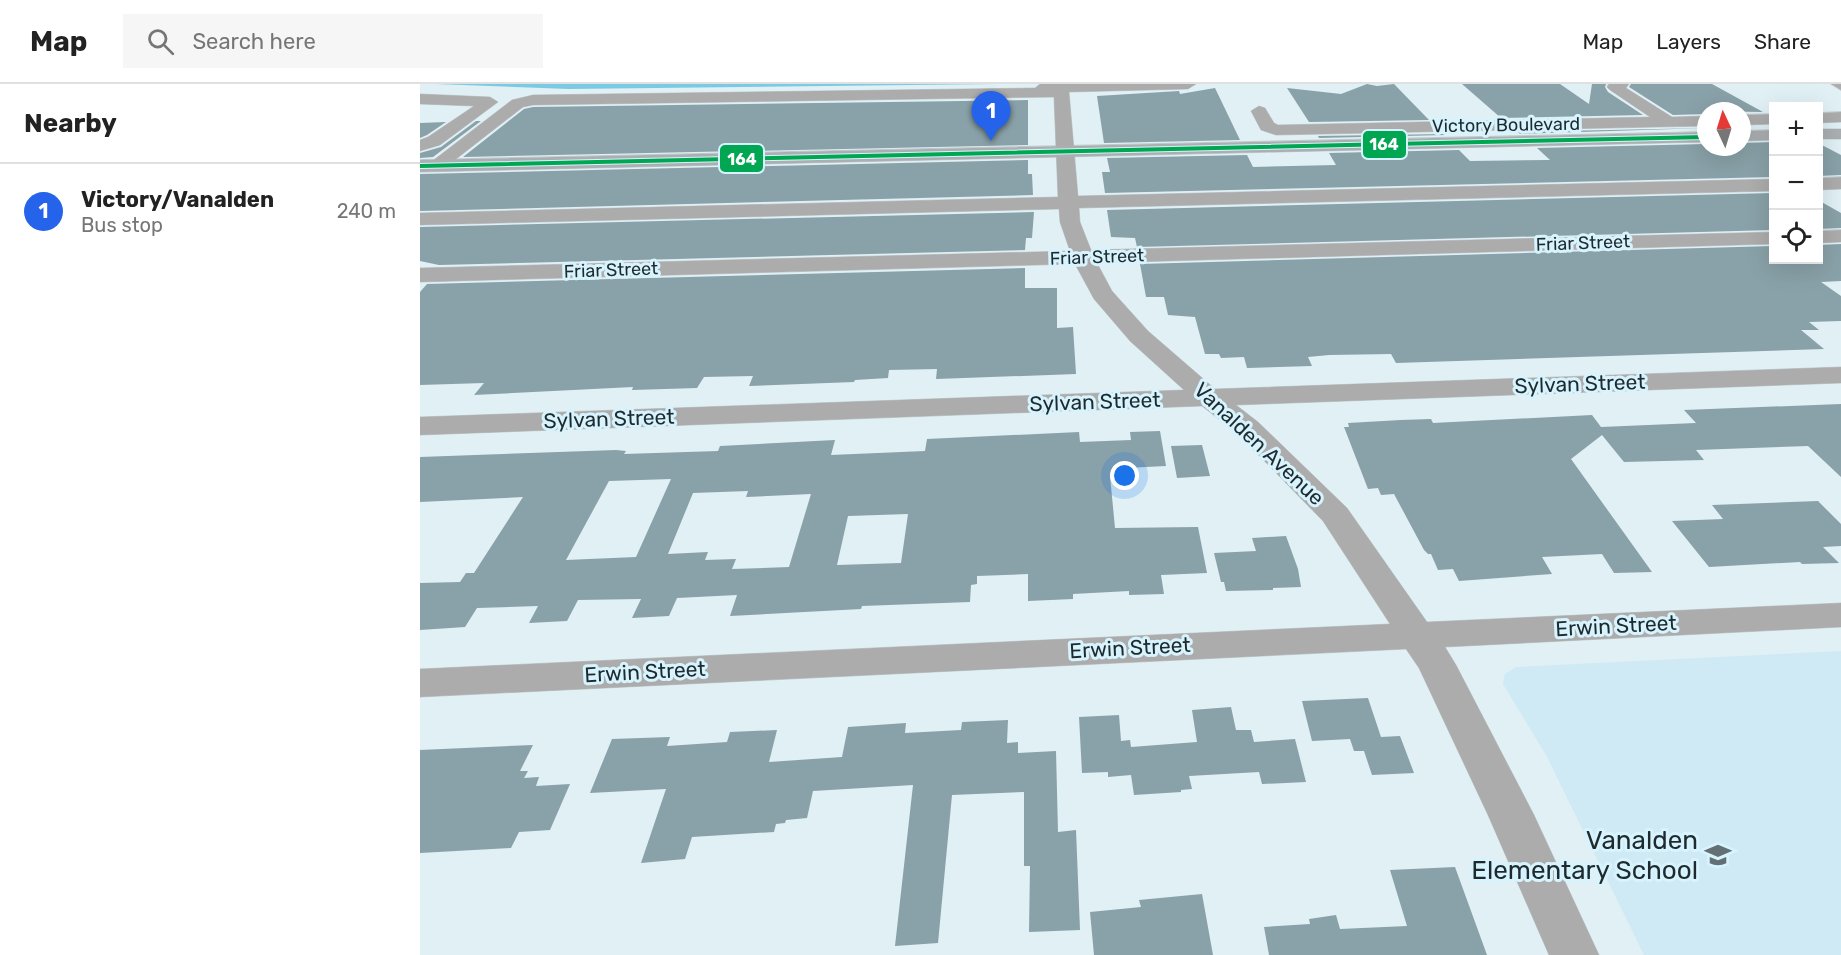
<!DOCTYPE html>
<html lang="en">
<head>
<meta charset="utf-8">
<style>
	body { margin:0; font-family:Rubik,sans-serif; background:#f6f6f6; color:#222 }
	.controls { position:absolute; right:18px; top:18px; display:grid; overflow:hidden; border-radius:0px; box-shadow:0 6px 24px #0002 }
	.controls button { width:54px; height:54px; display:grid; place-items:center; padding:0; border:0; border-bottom:2px solid #e0e0e0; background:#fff; color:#222; font:30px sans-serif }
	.compass { position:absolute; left:1277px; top:18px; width:54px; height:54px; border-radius:50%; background:#fff; box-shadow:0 6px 24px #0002; rotate:356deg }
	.you { position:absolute; left:705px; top:392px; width:21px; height:21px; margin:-15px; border:4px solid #fff; border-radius:50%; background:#1a73e8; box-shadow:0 0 0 9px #1a73e833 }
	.badge { display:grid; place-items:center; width:39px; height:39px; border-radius:50%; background:#2563eb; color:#fff; font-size:20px; font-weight:700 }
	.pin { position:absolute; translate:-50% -50px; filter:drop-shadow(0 2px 3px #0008) }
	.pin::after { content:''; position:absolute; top:32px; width:21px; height:18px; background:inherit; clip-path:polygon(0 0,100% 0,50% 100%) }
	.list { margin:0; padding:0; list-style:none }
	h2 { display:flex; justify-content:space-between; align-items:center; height:78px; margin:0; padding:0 24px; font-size:26px }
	h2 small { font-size:20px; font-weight:400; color:#767676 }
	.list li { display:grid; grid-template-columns:39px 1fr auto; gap:18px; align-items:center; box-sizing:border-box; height:96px; padding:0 24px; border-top:2px solid #e0e0e0 }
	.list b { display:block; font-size:22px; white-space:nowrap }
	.list p { margin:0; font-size:20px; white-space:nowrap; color:#767676 }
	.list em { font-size:20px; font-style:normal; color:#767676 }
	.icon { flex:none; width:33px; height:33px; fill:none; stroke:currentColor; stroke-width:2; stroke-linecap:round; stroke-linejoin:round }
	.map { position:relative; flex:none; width:1421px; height:871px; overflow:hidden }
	header { display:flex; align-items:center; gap:36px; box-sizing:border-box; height:84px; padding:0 30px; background:#fff; border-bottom:2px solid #e0e0e0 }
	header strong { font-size:28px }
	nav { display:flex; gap:33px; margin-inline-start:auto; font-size:21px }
	.search { width:420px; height:54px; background:#f6f6f6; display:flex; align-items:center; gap:15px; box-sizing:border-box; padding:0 21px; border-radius:0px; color:#767676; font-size:22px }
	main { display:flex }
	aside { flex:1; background:#fff }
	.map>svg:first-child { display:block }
	.built { fill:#cfeaf4 }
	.water { fill:#7acae3 }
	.building { fill:#89a1a8; fill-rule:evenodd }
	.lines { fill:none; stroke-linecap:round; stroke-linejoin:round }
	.minor-casing { stroke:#bfccd0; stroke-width:1 }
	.major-casing { stroke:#bfccd0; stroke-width:1 }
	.minor { fill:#adacac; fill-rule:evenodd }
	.major { fill:#acafb1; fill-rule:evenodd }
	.bus-1-casing { stroke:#d7f4fe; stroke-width:6 }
	.bus-1 { stroke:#00a651; stroke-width:4 }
	.labels { text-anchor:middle; stroke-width:6; stroke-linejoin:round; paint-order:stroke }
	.far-street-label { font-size:18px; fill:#1f2a2e; stroke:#d7f4fe }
	.street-label { font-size:21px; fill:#1f2a2e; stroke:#d7f4fe }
	.near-poi-label { font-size:26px; fill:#1f2a2e; stroke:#d7f4fe; text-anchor:end }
	.line-badge { stroke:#d7f4fe; stroke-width:2 }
	.badge-label { font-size:16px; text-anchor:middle; font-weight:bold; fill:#fff }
</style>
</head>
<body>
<header>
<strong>Map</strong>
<div class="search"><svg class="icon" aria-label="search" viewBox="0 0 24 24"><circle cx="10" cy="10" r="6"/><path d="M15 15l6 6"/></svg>Search here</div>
<nav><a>Map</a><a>Layers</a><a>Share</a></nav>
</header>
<main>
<aside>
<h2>Nearby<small></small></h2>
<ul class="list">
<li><span class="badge">1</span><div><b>Victory/Vanalden</b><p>Bus stop</p></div><em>240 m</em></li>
</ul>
</aside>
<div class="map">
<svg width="1421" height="871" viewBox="0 0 1421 871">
	<rect width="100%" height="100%" fill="#e0f0f5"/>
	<path class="built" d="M 1421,567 L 1421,871 L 1224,871 L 1126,671 L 1083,600 L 1085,590 L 1096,583 Z"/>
	<path class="water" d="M 16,0 L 576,0 L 149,5 Z"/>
	<path class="building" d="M 947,0 L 957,2 L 974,0 L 1009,36 L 889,38 L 867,4 L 921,10 Z
		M 1042,0 L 1140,0 L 1169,20 L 1172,0 L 1186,0 L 1185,3 L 1188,8 L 1223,31 L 1081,34 Z
		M 1211,0 L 1292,0 L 1343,28 L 1286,27 L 1286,30 L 1253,31 L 1209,3 Z
		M 795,4 L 820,56 L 684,59 L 677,12 L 759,7 L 760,10 Z
		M 608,16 L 608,61 L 43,73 L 104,25 L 113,23 Z
		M 56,37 L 61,37 L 13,73 L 0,74 L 0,69 L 21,63 Z
		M 26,38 L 7,51 L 0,54 L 0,39 Z
		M 1286,44 L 1100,50 L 1098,48 Z
		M 1023,50 L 1025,51 L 899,54 L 898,52 Z
		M 1353,58 L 1353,93 L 685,109 L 682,88 L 690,88 L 687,74 L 827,71 L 833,83 L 916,81 L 909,69 L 1039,66 L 1050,77 L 1130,76 L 1117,64 L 1286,60 L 1286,63 L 1322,63 L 1322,59 Z
		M 1398,59 L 1421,71 L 1421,91 L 1398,92 Z
		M 608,76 L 608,90 L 612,90 L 613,111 L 0,127 L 0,90 Z
		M 1353,109 L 1353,146 L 717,163 L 715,154 L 691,153 L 687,126 Z
		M 1398,116 L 1421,129 L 1421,144 L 1398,145 Z
		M 614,128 L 612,154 L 606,154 L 605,166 L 19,181 L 0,177 L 0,143 Z
		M 1421,160 L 1421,197 L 1401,198 L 1421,212 L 1421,237 L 1389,238 L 1399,246 L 1381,246 L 1404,265 L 976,279 L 971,270 L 909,271 L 888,273 L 892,282 L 827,284 L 824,273 L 801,274 L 799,270 L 785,270 L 775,233 L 748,231 L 744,213 L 726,213 L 720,180 L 1353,162 L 1353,176 L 1398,176 L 1398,161 Z
		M 605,184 L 605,204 L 637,204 L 637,244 L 653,243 L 656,290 L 516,295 L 517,285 L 469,286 L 468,294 L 435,296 L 434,298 L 329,302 L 333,292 L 284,293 L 277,304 L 212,306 L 213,303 L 54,311 L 64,299 L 0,301 L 0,208 L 7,200 Z
		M 1421,320 L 1421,393 L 1388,362 L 1276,366 L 1284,376 L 1204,378 L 1182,351 L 1151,375 L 1232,488 L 1194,489 L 1182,470 L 1122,473 L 1132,490 L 1039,497 L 1033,485 L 1018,486 L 1011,470 L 1008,470 L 1004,466 L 974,410 L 961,411 L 958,404 L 948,405 L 924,343 L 929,343 L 928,339 L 981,336 L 1011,335 L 1013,339 L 1172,331 L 1181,343 L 1276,339 L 1264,326 Z
		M 740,347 L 746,382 L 706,384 L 707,392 L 690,392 L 695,444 L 778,443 L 787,489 L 741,491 L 744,510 L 709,511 L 709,507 L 653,510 L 653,515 L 608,517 L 608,490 L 557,492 L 557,500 L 551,501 L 550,518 L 442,522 L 441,525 L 310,532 L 317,511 L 257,514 L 249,532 L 212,534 L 221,515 L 158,516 L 147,537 L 109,539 L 118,522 L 57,524 L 45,543 L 0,546 L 0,499 L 40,498 L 46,489 L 54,489 L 103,413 L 0,418 L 0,373 L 196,366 L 206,367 L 204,370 L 298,367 L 300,362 L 415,356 L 411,371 L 505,367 L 507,355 L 659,348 L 660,358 L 711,356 L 710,348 ZM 251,395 L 216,473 L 146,476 L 189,397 ZM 328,407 L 326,413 L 391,410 L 369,483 L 312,485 L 316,475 L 285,476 L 288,468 L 248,470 L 273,409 ZM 488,430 L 481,479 L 417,481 L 428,432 Z
		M 782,361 L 790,392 L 757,394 L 751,362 Z
		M 1398,417 L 1421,440 L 1421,462 L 1403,463 L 1419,479 L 1382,480 L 1380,478 L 1289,483 L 1252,437 L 1303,435 L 1292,421 Z
		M 866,452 L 878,485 L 881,503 L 853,504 L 853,506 L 806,507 L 804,498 L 801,498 L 794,469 L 836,467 L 832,454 Z
		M 948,614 L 961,653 L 980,652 L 994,689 L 952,691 L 944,667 L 934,667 L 930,655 L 892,657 L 882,617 Z
		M 811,623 L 816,646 L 831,646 L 834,658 L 875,655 L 886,698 L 842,700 L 839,688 L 769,692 L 772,705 L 761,706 L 761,708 L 714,711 L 711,691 L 688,693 L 688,688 L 662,689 L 659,633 L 699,631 L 701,657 L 710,656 L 711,663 L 777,658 L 772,626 Z
		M 588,636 L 587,659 L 598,658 L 598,669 L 636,667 L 638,748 L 656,746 L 660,846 L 609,848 L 610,782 L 604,782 L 604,708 L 532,711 L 518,859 L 475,862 L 493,701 L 393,707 L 387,734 L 366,736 L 365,739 L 356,740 L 354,748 L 272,753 L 265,775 L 221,779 L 246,705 L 170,709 L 192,655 L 250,653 L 247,662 L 307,658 L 310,648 L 357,646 L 349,678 L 422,673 L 428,643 L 486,639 L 485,649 L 541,646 L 542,638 Z
		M 113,661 L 100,687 L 108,687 L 104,694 L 119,693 L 116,702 L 150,700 L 130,746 L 99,748 L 91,764 L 0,769 L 0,666 Z
		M 1035,783 L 1067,871 L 849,871 L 844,843 L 890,840 L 889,835 L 916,831 L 920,845 L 987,842 L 970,786 Z
		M 782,810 L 793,871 L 674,871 L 670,828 L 721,823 L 719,816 Z"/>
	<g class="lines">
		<g class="minor-casing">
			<path id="minor" d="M 620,0 L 776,0 L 768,5 L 649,8 L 658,112 L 1354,95 L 1354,107 L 659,124 L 660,138 L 671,166 L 1354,148 L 1354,160 L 677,179 L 692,207 L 728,247 L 795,305 L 1421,283 L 1421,299 L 816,321 L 838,338 L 927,424 L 1007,538 L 1421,519 L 1421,543 L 1025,563 L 1036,581 L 1114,731 L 1179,871 L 1129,871 L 1068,731 L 999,584 L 986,565 L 0,613 L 0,585 L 970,540 L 903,437 L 818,350 L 782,322 L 0,351 L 0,333 L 764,306 L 710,257 L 674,215 L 655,180 L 0,198 L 0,184 L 650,167 L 640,138 L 639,125 L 0,141 L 0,129 L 638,113 L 634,13 L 113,21 L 103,23 L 22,86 L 8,86 L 6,82 L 92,16 L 113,11 L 615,4 Z
				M 1189,0 L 1209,0 L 1206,4 L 1252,33 L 1286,32 L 1286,42 L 856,51 L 841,46 L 831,27 L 839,22 L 845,24 L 854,39 L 858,41 L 1230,33 L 1190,6 L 1187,3 Z
				M 1411,0 L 1421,0 L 1421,6 Z
				M 0,10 L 70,13 L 78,18 L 20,61 L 0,67 L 0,56 L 8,53 L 54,22 L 0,20 Z
				M 1421,28 L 1421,38 L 1398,39 L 1398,29 Z
				M 1354,30 L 1354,40 L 1322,41 L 1322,31 Z
				M 1421,93 L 1421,105 L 1398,106 L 1398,94 Z
				M 1421,146 L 1421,158 L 1398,159 L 1398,147 Z"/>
		</g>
		<g class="major-casing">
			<path id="major" d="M 1398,45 L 1421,45 L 1421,55 L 1398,55 Z
				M 1354,46 L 1354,56 L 1322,57 L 1322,47 Z
				M 1286,48 L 1286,58 L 0,88 L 0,76 Z"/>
		</g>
		<use href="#minor" class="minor"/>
		<use href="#major" class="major"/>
		<g class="bus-1-casing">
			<path id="bus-1" d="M 0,82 L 1286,53"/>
		</g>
		<use href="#bus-1" class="bus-1"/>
	</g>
	<defs>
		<g id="school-bare" transform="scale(2.07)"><path d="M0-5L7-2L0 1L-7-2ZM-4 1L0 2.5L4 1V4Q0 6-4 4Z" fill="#636f74" stroke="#d7f4fe" stroke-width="2.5" paint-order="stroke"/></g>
	</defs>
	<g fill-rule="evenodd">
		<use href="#school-bare" x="1298" y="771"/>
	</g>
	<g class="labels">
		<g class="far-street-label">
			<text transform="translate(1086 41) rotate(-1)" y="6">Victory Boulevard</text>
			<text transform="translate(1163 159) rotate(-2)" y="6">Friar Street</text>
			<text transform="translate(677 173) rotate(-2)" y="6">Friar Street</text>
			<text transform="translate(191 186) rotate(-2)" y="6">Friar Street</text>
		</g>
		<g class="street-label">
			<text transform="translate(1160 300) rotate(-2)" y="7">Sylvan Street</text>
			<text transform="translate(675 318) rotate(-2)" y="7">Sylvan Street</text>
			<text transform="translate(189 335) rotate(-2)" y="7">Sylvan Street</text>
			<text transform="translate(839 360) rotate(43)" y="7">Vanalden Avenue</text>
			<text transform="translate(1196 542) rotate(-3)" y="7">Erwin Street</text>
			<text transform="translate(710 564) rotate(-3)" y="7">Erwin Street</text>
			<text transform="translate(225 588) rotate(-3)" y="7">Erwin Street</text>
		</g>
		<g class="near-poi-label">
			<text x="1278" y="765">Vanalden<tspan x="1278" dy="30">Elementary School</tspan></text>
		</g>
	</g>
	<g class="line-badge">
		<rect x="942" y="46" width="45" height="29" rx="6" fill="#00a651"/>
		<rect x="299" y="60" width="45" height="29" rx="6" fill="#00a651"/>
	</g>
	<g class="badge-label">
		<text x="964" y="66">164</text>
		<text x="322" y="81">164</text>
	</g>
</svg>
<div class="controls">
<button>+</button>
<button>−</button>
<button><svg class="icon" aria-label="locate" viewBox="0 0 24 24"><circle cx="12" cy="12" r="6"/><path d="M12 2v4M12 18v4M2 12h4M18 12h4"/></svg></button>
</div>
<svg class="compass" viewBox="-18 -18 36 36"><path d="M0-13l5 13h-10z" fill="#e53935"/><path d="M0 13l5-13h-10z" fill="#767676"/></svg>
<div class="you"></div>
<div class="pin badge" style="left:571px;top:57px">1</div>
</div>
</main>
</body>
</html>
